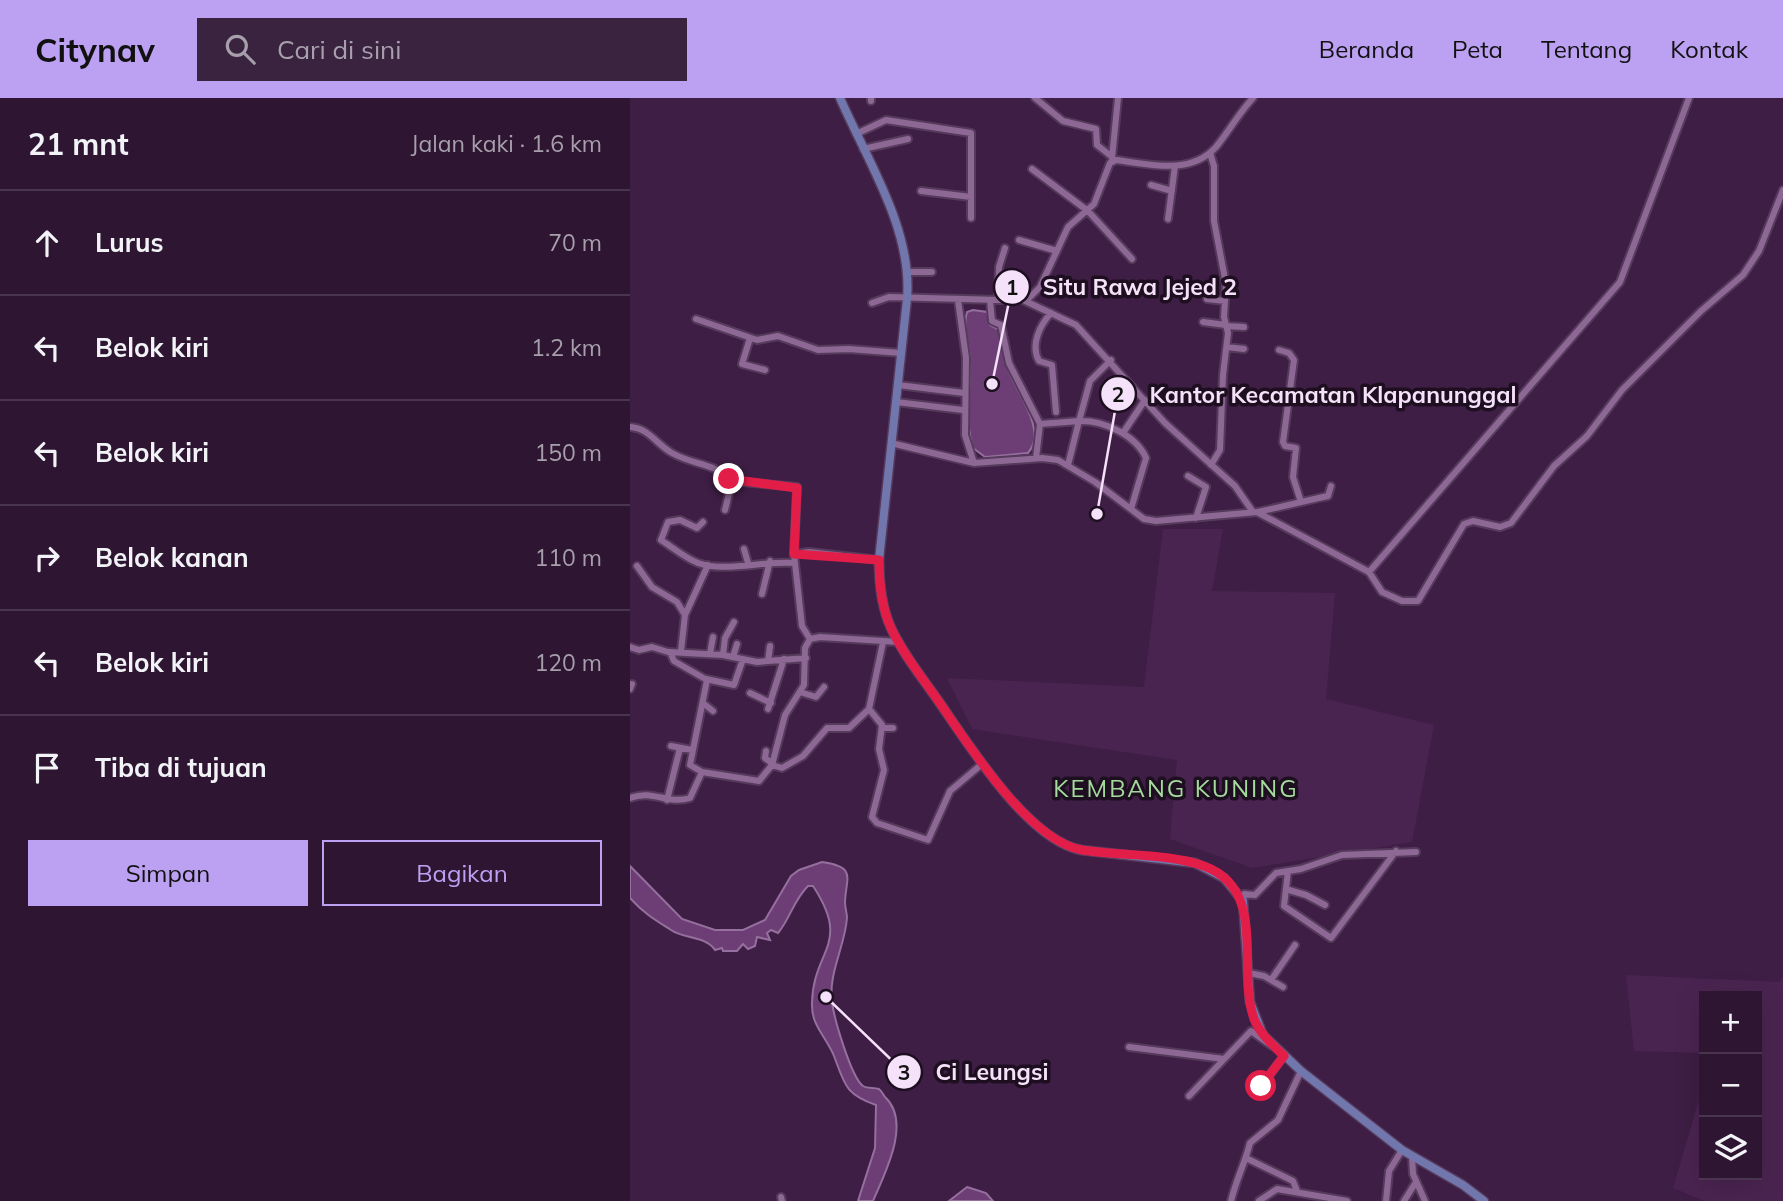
<!DOCTYPE html>
<html lang="id">
<head>
<meta charset="utf-8">
<style>
	body { margin:0; font-family:Mulish,sans-serif; background:#3a233f; color:#f1f3f6 }
	.controls { position:absolute; right:21px; bottom:21px; display:grid; overflow:hidden; border-radius:0px; box-shadow:0 7px 28px #0002 }
	.controls button { width:63px; height:63px; display:grid; place-items:center; padding:0; border:0; border-bottom:2px solid #49354e; background:#2e1633; color:#f1f3f6; font:35px sans-serif }
	.stop { position:absolute; width:21px; height:21px; margin:-16px; border:5px solid #e11d48; border-radius:50%; background:#fff }
	.stop.end { background:#e11d48; border-color:#fff; box-shadow:0 2px 7px #0008 }
	.list { margin:0; padding:0; list-style:none }
	h2 { display:flex; justify-content:space-between; align-items:center; height:91px; margin:0; padding:0 28px; font-size:30px }
	h2 small { font-size:23px; font-weight:400; color:#a79fac }
	.list li { display:grid; grid-template-columns:46px 1fr auto; gap:21px; align-items:center; box-sizing:border-box; height:105px; padding:0 28px; border-top:2px solid #49354e }
	.list b { display:block; font-size:26px; white-space:nowrap }
	.list em { font-size:23px; font-style:normal; color:#a79fac }
	.actions { display:flex; gap:14px; padding:21px 28px }
	.actions a { flex:1; padding:16px 0; border:2px solid #bca0f2; border-radius:0px; text-align:center; font-size:24px; color:#bca0f2 }
	.actions .main { background:#bca0f2; color:#111 }
	.icon { flex:none; width:38px; height:38px; fill:none; stroke:currentColor; stroke-width:2; stroke-linecap:round; stroke-linejoin:round }
	.map { position:relative; flex:none; width:1153px; height:1103px; overflow:hidden }
	header { display:flex; align-items:center; gap:42px; box-sizing:border-box; height:98px; padding:0 35px; background:#bca0f2; color:#111 }
	header strong { font-size:33px }
	nav { display:flex; gap:38px; margin-inline-start:auto; font-size:24px }
	.search { width:490px; height:63px; background:#3a233f; display:flex; align-items:center; gap:18px; box-sizing:border-box; padding:0 24px; border-radius:0px; color:#a79fac; font-size:26px }
	main { display:flex }
	aside { flex:1; background:#2e1633 }
	.map>svg:first-child { display:block }
	.built { fill:#4a2450 }
	.water { fill:#6c3e75; stroke:#956f9d; stroke-width:2 }
	.lines { fill:none; stroke-linecap:round; stroke-linejoin:round }
	.minor-casing { stroke:#563a5c; stroke-width:10 }
	.major-casing { stroke:#563a5c; stroke-width:11 }
	.minor { stroke:#8d6894; stroke-width:6 }
	.major { stroke:#7176ad; stroke-width:8 }
	.route { stroke:#e11d48; stroke-width:9 }
	.labels { text-anchor:middle; stroke-width:7; stroke-linejoin:round; paint-order:stroke }
	.quarter-label { font-size:24px; letter-spacing:2px; fill:#a5da9d; stroke:#1d0f20 }
	.leader { fill:none; stroke:#f5e1f9; stroke-width:2.5 }
	.callout-dot { fill:#f5e1f9; stroke:#1d0f20; stroke-width:2.5 }
	.mark-label { font-size:21px; text-anchor:middle; font-weight:bold; fill:#111 }
	.callout-label { font-size:23px; text-anchor:middle; font-weight:bold; fill:#f5e1f9; stroke:#1d0f20; stroke-width:7; stroke-linejoin:round; paint-order:stroke }
</style>
</head>
<body>
<header>
<strong>Citynav</strong>
<div class="search"><svg class="icon" aria-label="search" viewBox="0 0 24 24"><circle cx="10" cy="10" r="6"/><path d="M15 15l6 6"/></svg>Cari di sini</div>
<nav><a>Beranda</a><a>Peta</a><a>Tentang</a><a>Kontak</a></nav>
</header>
<main>
<aside>
<h2>21 mnt<small>Jalan kaki · 1.6 km</small></h2>
<ul class="list">
<li><svg class="icon" aria-label="ahead" viewBox="0 0 24 24"><path d="M12 20V5M6 11l6-6 6 6"/></svg><div><b>Lurus</b></div><em>70 m</em></li>
<li><svg class="icon" aria-label="left" viewBox="0 0 24 24"><path d="M17 20v-9H6M10 6l-5 5 5 5"/></svg><div><b>Belok kiri</b></div><em>1.2 km</em></li>
<li><svg class="icon" aria-label="left" viewBox="0 0 24 24"><path d="M17 20v-9H6M10 6l-5 5 5 5"/></svg><div><b>Belok kiri</b></div><em>150 m</em></li>
<li><svg class="icon" aria-label="right" viewBox="0 0 24 24"><path d="M7 20v-9h11M14 6l5 5-5 5"/></svg><div><b>Belok kanan</b></div><em>110 m</em></li>
<li><svg class="icon" aria-label="left" viewBox="0 0 24 24"><path d="M17 20v-9H6M10 6l-5 5 5 5"/></svg><div><b>Belok kiri</b></div><em>120 m</em></li>
<li><svg class="icon" aria-label="arrive" viewBox="0 0 24 24"><path d="M6 21V4h12l-3 4 3 4H6"/></svg><div><b>Tiba di tujuan</b></div></li>
</ul>
<div class="actions"><a class="main">Simpan</a><a>Bagikan</a></div>
</aside>
<div class="map">
<svg width="1153" height="1103" viewBox="0 0 1153 1103">
	<rect width="100%" height="100%" fill="#3e1e44"/>
	<path class="built" d="M 533,431 L 593,431 L 582,493 L 705,495 L 696,601 L 804,627 L 782,744 L 622,770 L 540,741 L 547,662 L 342,631 L 317,580 L 514,589 Z
		M 996,877 L 1150,884 L 1153,879 L 1153,1103 L 1074,1103 L 1043,1090 L 1074,985 L 1074,1077 L 1127,1077 L 1127,898 L 1074,898 L 1074,955 L 1004,953 Z"/>
	<path class="water" d="M 343,212 L 357,214 L 360,227 L 369,232 C 372,245 374,259 378,271 C 386,294 418,332 398,355 L 355,359 L 343,350 C 334,322 341,293 340,263 C 340,247 332,230 337,214 Z
		M 192,764 C 227,769 216,779 215,804 C 215,810 217,815 217,820 C 215,848 198,876 202,904 C 204,920 221,979 233,988 C 238,991 244,989 249,991 C 252,993 253,997 255,999 C 282,1024 255,1075 243,1103 L 228,1103 L 245,1050 L 246,1007 C 215,996 215,987 204,958 C 196,938 181,928 182,905 C 183,851 222,847 183,788 L 178,788 C 163,803 160,821 148,835 L 141,832 L 137,835 L 140,842 L 127,839 L 125,848 L 118,851 L 113,846 L 107,853 L 93,853 L 92,850 L 85,852 C 76,838 54,841 41,832 C 27,823 13,815 0,800 L 0,768 L 52,821 L 85,832 L 113,832 L 135,822 L 161,778 L 169,772 Z
		M 337,1089 L 356,1095 L 363,1103 L 319,1103 Z"/>
	<g class="lines">
		<g class="minor-casing">
			<path id="minor" d="M 405,0 L 433,23 L 466,31 L 467,47 L 481,58
				M 241,3 L 241,0
				M 226,36 L 256,22 L 341,35 L 341,120
				M 233,51 L 278,41
				M 580,55 L 584,68 L 584,123 L 596,186 L 594,219 L 598,235 L 593,277 L 590,352 L 581,367
				M 482,60 L 488,0
				M 402,71 L 458,113 L 502,161
				M 521,87 L 542,93
				M 291,93 L 341,99
				M 538,121 L 545,68
				M 389,142 L 427,153
				M 278,174 L 302,174
				M 577,201 L 595,203
				M 328,202 L 336,260 L 335,337 L 344,365
				M 360,202 L 362,223 L 371,227 L 379,265 L 410,326 L 406,360
				M 368,202 L 369,169 L 375,150
				M 393,202 L 446,227 L 535,325 L 605,388 L 623,414
				M 242,205 L 259,199 L 370,202 L 399,200 L 410,189 L 438,129 L 464,106 L 480,65 L 486,62 C 519,66 560,78 586,49 C 599,33 609,15 623,0
				M 421,215 C 410,227 400,247 409,263 L 422,267 L 426,314
				M 66,221 L 127,242 L 148,238 L 188,252 L 219,251 L 271,255
				M 573,224 L 596,227
				M 596,228 L 614,229
				M 120,240 L 112,266 L 135,272
				M 597,249 L 614,251
				M 649,252 L 659,255 L 664,262 L 653,344 L 655,348 L 666,350 L 663,379 L 671,404
				M 268,287 L 334,295
				M 266,304 L 333,312
				M 410,326 L 449,323 L 460,283 L 481,262
				M 0,329 C 19,330 26,346 42,355 C 65,368 81,363 102,383 L 167,389 L 164,456 L 172,528 L 180,541
				M 493,335 L 515,302
				M 261,345 L 344,365 L 412,360 L 428,362 L 465,384 L 514,421 L 526,423 L 627,414 L 739,474 L 752,494 L 772,503 L 788,503 L 834,426 L 843,423 L 870,429 L 881,425 L 924,368 L 957,338 L 992,292 L 1071,213 L 1113,177 L 1129,153 L 1153,92
				M 438,367 L 449,323 C 473,322 506,337 516,360 L 501,411
				M 558,378 L 576,389 L 566,420
				M 95,412 L 102,383
				M 628,414 L 693,399 L 698,398 L 701,388
				M 73,424 L 67,430 L 50,422 L 38,424 L 31,442 C 42,449 55,460 68,465 C 95,475 135,462 165,465
				M 114,451 L 118,465
				M 164,456 L 179,454 L 249,462
				M 7,468 L 22,489 L 47,504 L 55,517 L 51,553
				M 739,474 L 990,184 L 1059,0
				M 132,496 L 140,463
				M 55,517 L 78,467
				M 0,549 L 9,552 L 22,549 L 38,554 L 93,557 L 127,564 L 176,560
				M 40,554 L 44,563 L 77,582 L 60,667 L 72,674
				M 80,556 L 83,539
				M 93,557 L 95,540 L 104,524
				M 103,559 L 107,546
				M 138,563 L 140,548
				M 76,581 L 104,587 L 113,561
				M 0,591 L 2,586
				M 170,594 L 186,599 L 194,589
				M 120,595 L 141,605
				M 73,605 L 83,613
				M 138,611 L 154,561
				M 239,611 L 252,627 L 249,651 L 254,672 L 242,719 L 247,725 L 298,742 L 320,693 L 352,666
				M 252,630 L 263,630
				M 41,648 L 62,652
				M 136,653 L 135,660 L 143,666
				M 142,667 L 152,670 L 173,658 L 197,630 L 219,630 L 239,611 L 253,544
				M 0,700 C 23,691 37,707 60,700 L 72,674 L 129,683 L 142,667 L 155,617 L 174,587 L 175,550 L 180,541 L 190,539 L 269,544
				M 37,702 L 50,650
				M 658,773 L 654,808 L 701,840 L 766,753
				M 659,792 L 676,797 L 695,807
				M 613,803 L 614,796 L 625,797 L 646,775 L 671,771 L 712,757 L 786,754
				M 619,875 L 634,878 L 653,889
				M 641,882 L 665,847
				M 499,949 L 594,961
				M 631,988 L 654,958
				M 559,998 L 621,933 L 642,948
				M 782,1058 L 783,1076 L 795,1103
				M 618,1061 L 663,1083 L 667,1093
				M 151,1099 L 152,1103
				M 601,1103 C 606,1082 615,1065 620,1045 L 648,1022 L 671,973
				M 629,1103 L 647,1091 L 717,1103
				M 756,1103 L 759,1073 L 772,1052
				M 774,1103 L 786,1084"/>
		</g>
		<g class="major-casing">
			<path id="major" d="M 210,0 C 237,62 283,132 277,201 L 249,462 C 249,485 251,508 261,530 C 273,556 291,578 307,601 C 338,645 397,742 451,752 L 565,765 L 594,780 L 613,803 L 620,904 L 633,937 L 671,973 L 772,1052 L 833,1087 L 854,1103"/>
		</g>
		<use href="#minor" class="minor"/>
		<use href="#major" class="major"/>
	</g>
	<g class="lines">
		<path class="route" d="M 99,381 L 167,390 L 164,456 L 249,462 C 249,485 251,508 261,530 C 273,556 291,578 307,601 C 338,645 397,742 452,752 C 489,758 539,755 574,768 C 639,792 606,871 624,921 C 630,936 643,947 654,958 L 631,988"/>
	</g>
	<g class="labels">
		<g class="quarter-label">
			<text x="546" y="699">KEMBANG KUNING</text>
		</g>
	</g>
	<path class="leader" d="M362 286L382 189M467 416L488 296M196 899L274 974"/>
	<g class="callout-dot">
		<circle cx="362" cy="286" r="7"/>
		<circle cx="467" cy="416" r="7"/>
		<circle cx="196" cy="899" r="7"/>
		<circle cx="382" cy="189" r="18"/>
		<circle cx="488" cy="296" r="18"/>
		<circle cx="274" cy="974" r="18"/>
	</g>
	<g class="mark-label">
		<text x="382" y="197">1</text>
		<text x="488" y="304">2</text>
		<text x="274" y="982">3</text>
	</g>
	<g class="callout-label">
		<text x="510" y="197">Situ Rawa Jejed 2</text>
		<text x="703" y="305">Kantor Kecamatan Klapanunggal</text>
		<text x="362" y="982">Ci Leungsi</text>
	</g>
</svg>
<div class="controls">
<button>+</button>
<button>−</button>
<button><svg class="icon" aria-label="layers" viewBox="0 0 24 24"><path d="M12 4l9 5-9 5-9-5zM3 14l9 5 9-5"/></svg></button>
</div>
<div class="stop" style="left:631px;top:988px"></div>
<div class="stop end" style="left:99px;top:381px"></div>
</div>
</main>
</body>
</html>
